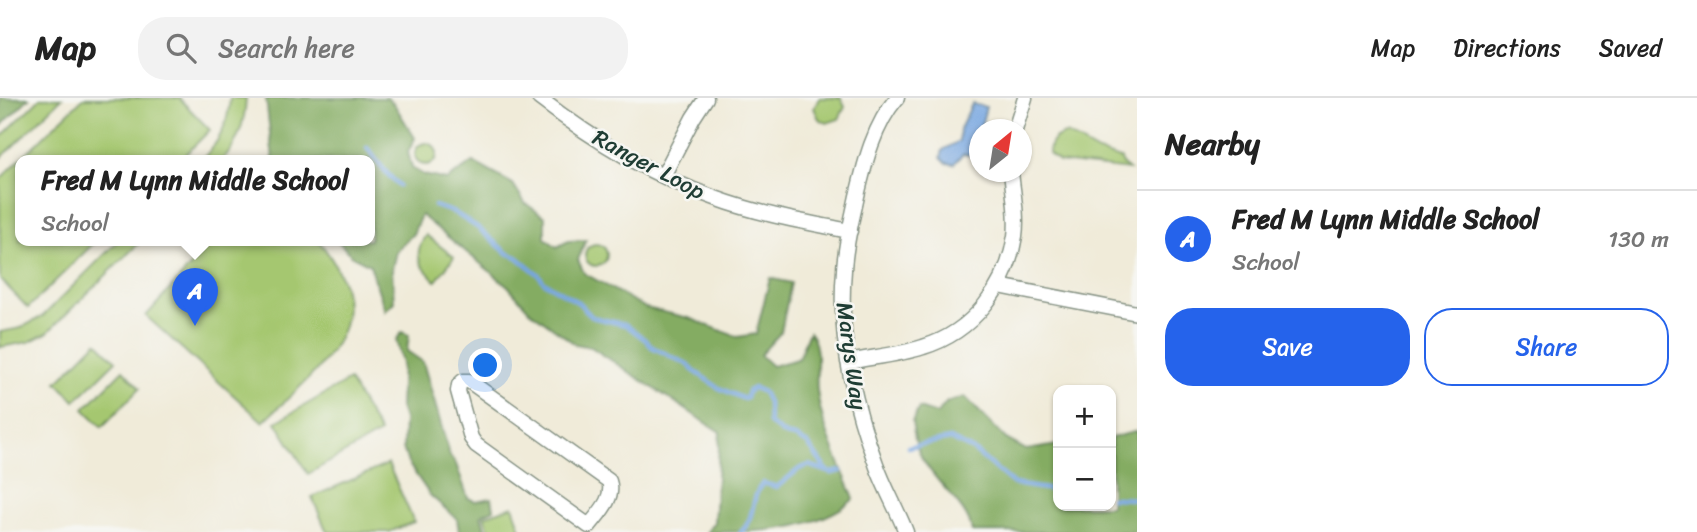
<!DOCTYPE html>
<html lang="en">
<head>
<meta charset="utf-8">
<style>
	body { margin:0; font-family:Sriracha,sans-serif; background:#f2f2f2; color:#222 }
	.controls { position:absolute; right:21px; bottom:21px; display:grid; overflow:hidden; border-radius:14px; box-shadow:0 2px 5px #0004 }
	.controls button { width:63px; height:63px; display:grid; place-items:center; padding:0; border:0; border-bottom:2px solid #e0e0e0; background:#fff; color:#222; font:35px sans-serif }
	.compass { position:absolute; left:969px; top:21px; width:63px; height:63px; border-radius:50%; background:#fff; box-shadow:0 2px 5px #0004; rotate:30deg }
	.you { position:absolute; left:486px; top:268px; width:24px; height:24px; margin:-18px; border:5px solid #fff; border-radius:50%; background:#1a73e8; box-shadow:0 0 0 10px #1a73e833 }
	.badge { display:grid; place-items:center; width:46px; height:46px; border-radius:50%; background:#2563eb; color:#fff; font-size:23px; font-weight:700 }
	.pin { position:absolute; translate:-50% -58px; filter:drop-shadow(0 2px 4px #0008) }
	.pin::after { content:''; position:absolute; top:37px; width:24px; height:21px; background:inherit; clip-path:polygon(0 0,100% 0,50% 100%) }
	.popup { position:absolute; left:15px; top:57px; width:360px; height:91px; box-sizing:border-box; display:grid; place-content:center; border-radius:14px; background:#fff; filter:drop-shadow(0 2px 5px #0005); font-size:23px; white-space:nowrap; color:#767676 }
	.popup b { font-size:26px; color:#222 }
	.popup::after { content:''; position:absolute; left:50%; top:100%; margin-left:-14px; border:14px solid transparent; border-top-color:#fff }
	.list { margin:0; padding:0; list-style:none }
	h2 { display:flex; justify-content:space-between; align-items:center; height:91px; margin:0; padding:0 28px; font-size:30px }
	h2 small { font-size:23px; font-weight:400; color:#767676 }
	.list li { display:grid; grid-template-columns:46px 1fr auto; gap:21px; align-items:center; box-sizing:border-box; height:98px; padding:0 28px; border-top:2px solid #e0e0e0 }
	.list b { display:block; font-size:26px; white-space:nowrap }
	.list p { margin:0; font-size:23px; white-space:nowrap; color:#767676 }
	.list em { font-size:23px; font-style:normal; color:#767676 }
	.actions { display:flex; gap:14px; padding:21px 28px }
	.actions a { flex:1; padding:16px 0; border:2px solid #2563eb; border-radius:28px; text-align:center; font-size:24px; color:#2563eb }
	.actions .main { background:#2563eb; color:#fff }
	.icon { flex:none; width:38px; height:38px; fill:none; stroke:currentColor; stroke-width:2; stroke-linecap:round; stroke-linejoin:round }
	.map { position:relative; flex:none; width:1137px; height:434px; overflow:hidden }
	header { display:flex; align-items:center; gap:42px; box-sizing:border-box; height:98px; padding:0 35px; background:#fff; border-bottom:2px solid #e0e0e0 }
	header strong { font-size:33px }
	nav { display:flex; gap:38px; margin-inline-start:auto; font-size:24px }
	.search { width:490px; height:63px; background:#f2f2f2; display:flex; align-items:center; gap:18px; box-sizing:border-box; padding:0 24px; border-radius:28px; color:#767676; font-size:26px }
	main { display:flex }
	aside { flex:1; background:#fff }
	.map>svg:first-child { display:block }
	.green { fill:#a5c76f; stroke:#628252; stroke-width:2 }
	.forest { fill:#84ac62; stroke:#52744b; stroke-width:2 }
	.water { fill:#77a6e0; stroke:#4b728a; stroke-width:2 }
	.lines { fill:none; stroke-linecap:round; stroke-linejoin:round }
	.stream { stroke:#77a6e0; stroke-width:4.5 }
	.street-casing { stroke:#889486; stroke-width:17 }
	.street { stroke:#fff; stroke-width:14 }
	.labels { text-anchor:middle; stroke-width:5; stroke-linejoin:round; paint-order:stroke }
	.street-label { font-size:23px; fill:#1f3d34; stroke:#f6f6f2 }
</style>
</head>
<body>
<header>
<strong>Map</strong>
<div class="search"><svg class="icon" aria-label="search" viewBox="0 0 24 24"><circle cx="10" cy="10" r="6"/><path d="M15 15l6 6"/></svg>Search here</div>
<nav><a>Map</a><a>Directions</a><a>Saved</a></nav>
</header>
<main>
<div class="map">
<svg width="1137" height="434" viewBox="0 0 1137 434">
	<rect width="100%" height="100%" fill="#f6f6f2"/>
	<filter id="ink" filterUnits="userSpaceOnUse"><feTurbulence type="fractalNoise" baseFrequency=".0143" numOctaves="2"/><feDisplacementMap in="SourceGraphic" scale="14" xChannelSelector="R" yChannelSelector="G"/><feConvolveMatrix kernelMatrix="1 2 1 2 8 2 1 2 1" color-interpolation-filters="sRGB"/></filter>
	<filter id="wash" filterUnits="userSpaceOnUse"><feTurbulence type="fractalNoise" baseFrequency=".00686" numOctaves="4" result="noise"/><feDisplacementMap in="SourceGraphic" scale="28" xChannelSelector="R" yChannelSelector="G"/><feGaussianBlur stdDeviation="1.57" result="paint"/><feColorMatrix in="noise" values="0 0 0 0 0 0 0 0 0 0 0 0 0 0 0 0 0 1.4 0 .05"/><feComposite in="paint" operator="in"/></filter>
	<g filter="url(#wash)">
		<rect width="100%" height="100%" fill="#f0ebd9"/>
		<path class="green" d="M 40,0 L 62,0 L 0,61 L 0,40 Z
			M 83,0 L 179,0 L 210,32 L 180,62 L 20,62 L 20,142 L 97,142 L 28,210 L 0,181 L 0,81 Z
			M 230,0 L 246,0 C 245,23 238,46 222,62 L 201,62 C 220,44 228,26 230,0 Z
			M 819,0 L 841,0 L 845,9 L 839,21 L 827,25 L 819,21 L 814,10 Z
			M 1066,36 L 1098,54 L 1121,61 L 1123,67 L 1129,72 L 1059,64 L 1049,56 C 1049,44 1054,39 1066,36 Z
			M415 56a11 11 0 1 1 22 0a11 11 0 1 1-22 0Z
			M 426,137 L 454,159 L 436,183 C 421,169 411,157 426,137 Z
			M 119,142 L 142,142 L 47,235 L 29,244 L 0,249 L 0,234 L 21,230 L 43,218 Z
			M 214,142 L 318,142 C 385,225 322,267 263,324 L 146,218 Z
			M585 157a11 11 0 1 1 22 0a11 11 0 1 1-22 0Z
			M 97,244 L 116,263 L 75,303 L 57,284 Z
			M 123,272 L 140,290 L 102,329 L 84,311 Z
			M 349,282 L 380,335 L 308,376 L 276,324 Z
			M 388,366 L 414,424 L 389,434 L 327,434 L 312,399 Z
			M 513,408 L 522,434 L 490,434 L 484,418 Z"/>
		<path class="forest" d="M 0,0 L 29,0 L 0,29 Z
			M 266,0 L 387,0 L 394,6 L 415,40 L 408,54 L 412,70 L 424,77 L 447,82 L 473,64 L 513,86 L 525,105 L 545,119 L 545,140 L 557,149 L 568,143 L 586,142 L 578,162 L 584,175 L 646,210 L 689,220 L 737,239 L 756,236 L 770,180 L 791,185 L 781,234 L 760,257 L 772,268 L 798,261 L 809,234 C 822,249 815,273 817,292 C 821,329 841,367 854,401 C 815,434 758,434 707,434 L 714,424 L 720,334 L 591,249 L 575,246 L 530,213 L 508,188 L 421,117 L 413,136 L 396,153 L 392,171 L 394,204 L 385,213 L 370,167 L 352,158 L 337,142 L 370,142 L 370,62 L 273,62 Z
			M 402,234 L 409,237 L 407,253 L 423,264 L 450,358 L 456,366 L 468,400 L 475,403 L 492,400 L 494,411 L 481,417 L 486,434 L 459,434 L 457,421 L 430,397 L 408,365 L 403,350 L 404,321 L 400,309 L 402,265 L 396,242 Z
			M 965,299 L 1006,341 L 1026,352 L 1058,347 L 1058,408 L 1111,408 L 1111,340 L 1137,333 L 1137,434 L 972,434 C 970,409 931,382 920,356 C 915,347 914,334 912,324 L 919,310 L 937,316 L 947,304 Z"/>
		<path class="water" d="M 972,6 L 986,9 L 973,58 L 963,56 L 954,66 L 946,65 L 941,60 L 943,52 L 959,43 L 960,31 Z"/>
		<g class="lines">
			<path class="stream" d="M 367,50 C 379,64 384,75 399,87
				M 435,108 L 455,115 L 477,129 L 507,155 L 517,159 L 538,176 L 544,184 L 579,205 L 592,219 L 626,227 L 647,243 L 652,249 L 689,267 L 694,273 L 719,290 L 744,301 L 746,300 L 748,293 L 754,290 L 763,294 L 768,304 L 769,325 L 785,337 L 795,339 L 808,346 L 827,373
				M 908,349 L 950,341 L 973,352 L 1014,386 L 1058,393
				M 1111,400 L 1137,401
				M 741,434 C 756,420 750,399 763,385 L 777,389 L 799,371 L 809,367 L 832,375 L 841,373"/>
		</g>
	</g>
	<g filter="url(#ink)">
		<g class="lines">
			<g class="street-casing">
				<path id="street" d="M 539,0 C 592,41 652,78 715,100 C 758,116 805,124 850,133
					M 897,0 C 874,27 865,64 857,98 C 852,122 845,147 844,172 C 838,238 853,304 876,366 C 884,389 897,411 906,434
					M 1015,32 L 1025,0
					M 663,78 L 693,20 L 706,0
					M 999,188 L 1137,215
					M 848,264 C 873,259 899,257 923,249 C 973,234 1007,189 1015,138 C 1018,117 1013,95 1011,74
					M 463,283 L 469,283 L 609,383 C 615,400 599,415 589,428 L 476,347 L 471,340 L 458,293 L 459,287 Z"/>
			</g>
			<use href="#street" class="street"/>
		</g>
	</g>
	<g class="labels">
		<g class="street-label">
			<text transform="translate(649 66) rotate(28)" y="8">Ranger Loop</text>
			<text transform="translate(852 258) rotate(82)" y="8">Marys Way</text>
		</g>
	</g>
</svg>
<div class="controls">
<button>+</button>
<button>−</button>
</div>
<svg class="compass" viewBox="-18 -18 36 36"><path d="M0-13l5 13h-10z" fill="#e53935"/><path d="M0 13l5-13h-10z" fill="#767676"/></svg>
<div class="you"></div>
<div class="pin badge" style="left:195px;top:228px">A</div>
<div class="popup"><b>Fred M Lynn Middle School</b>School</div>
</div>
<aside>
<h2>Nearby<small></small></h2>
<ul class="list">
<li><span class="badge">A</span><div><b>Fred M Lynn Middle School</b><p>School</p></div><em>130 m</em></li>
</ul>
<div class="actions"><a class="main">Save</a><a>Share</a></div>
</aside>
</main>
</body>
</html>
